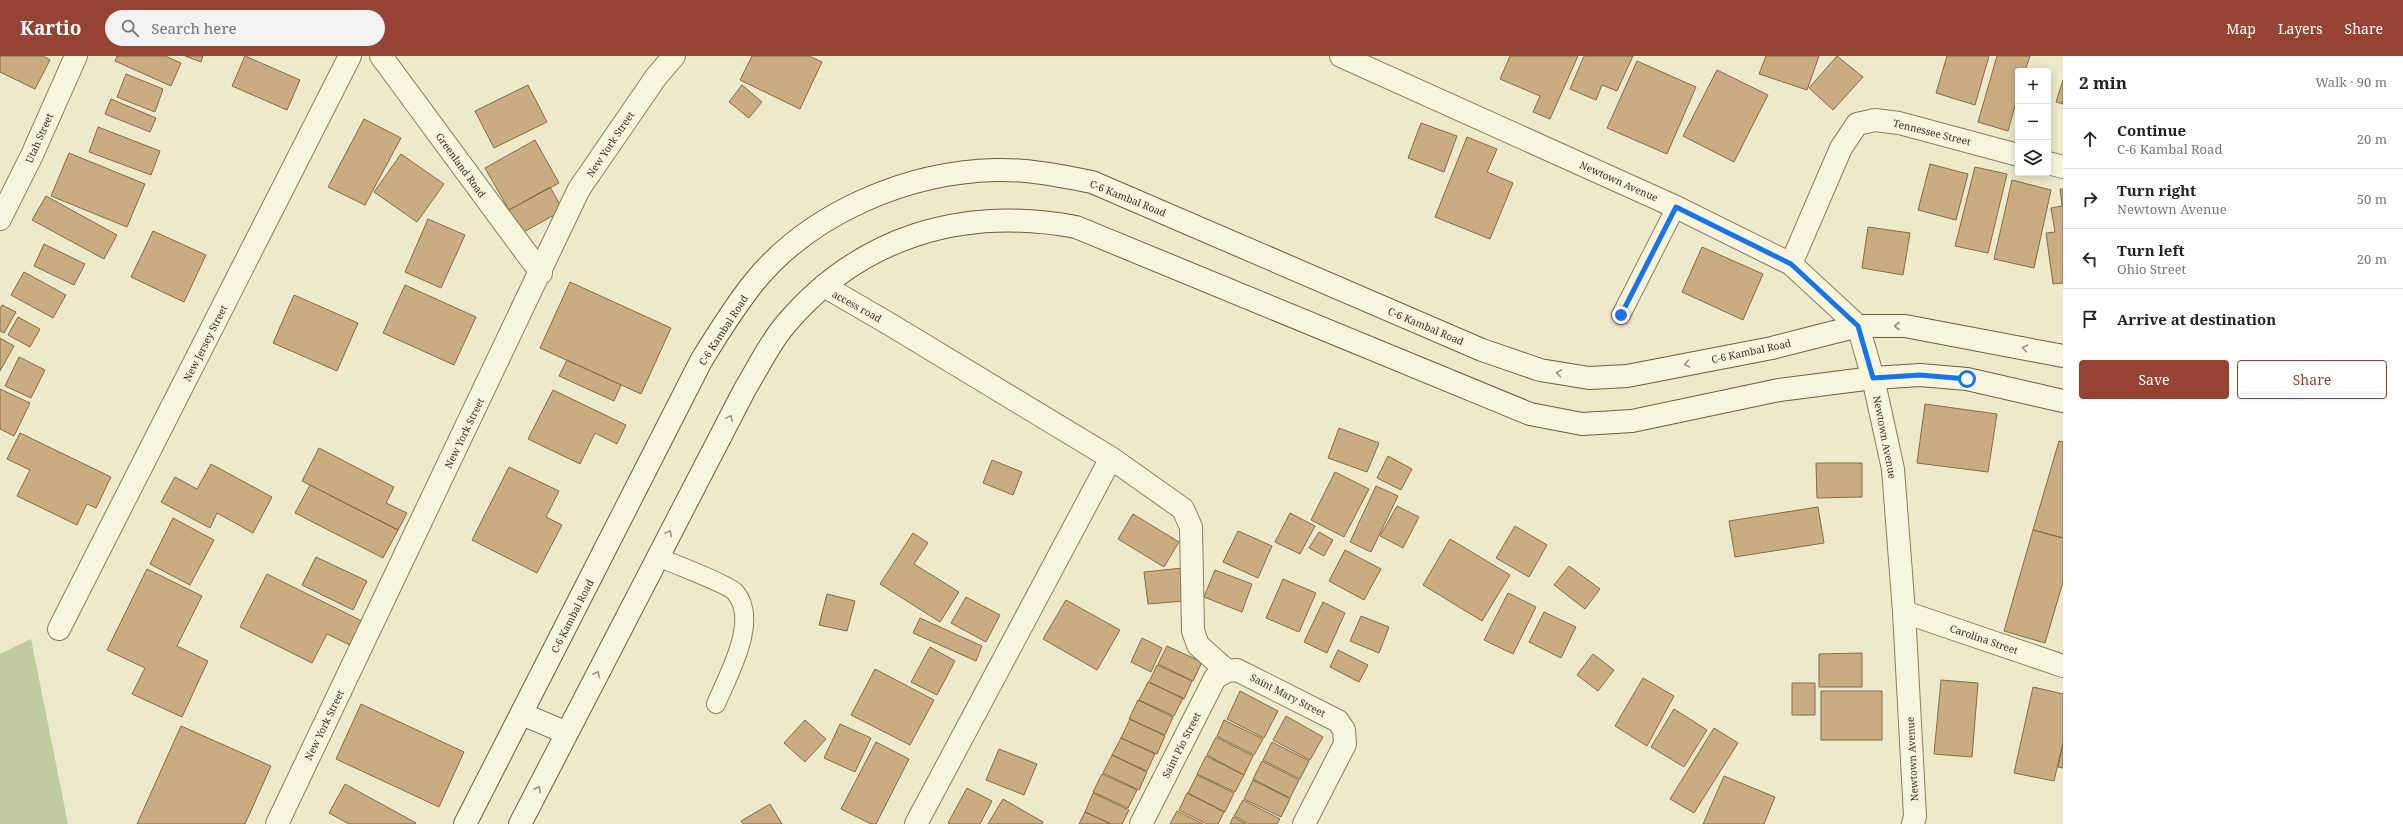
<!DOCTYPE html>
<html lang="en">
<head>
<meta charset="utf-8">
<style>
	body { margin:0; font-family:"Noto Serif",serif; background:#f2f2f2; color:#222 }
	.controls { position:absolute; right:12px; top:12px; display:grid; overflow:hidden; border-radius:4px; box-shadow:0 2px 10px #0003 }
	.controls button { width:36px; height:36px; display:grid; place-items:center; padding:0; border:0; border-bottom:1px solid #e0e0e0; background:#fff; color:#222; font:20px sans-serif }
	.stop { position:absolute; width:12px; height:12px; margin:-9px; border:3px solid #1a73e8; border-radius:50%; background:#fff }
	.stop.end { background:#1a73e8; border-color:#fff; box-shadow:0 1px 4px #0008 }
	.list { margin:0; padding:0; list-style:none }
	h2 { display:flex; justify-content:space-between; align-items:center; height:52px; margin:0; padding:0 16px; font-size:17px }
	h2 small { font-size:13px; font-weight:400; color:#767676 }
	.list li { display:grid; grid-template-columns:26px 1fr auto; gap:12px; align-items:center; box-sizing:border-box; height:60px; padding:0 16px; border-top:1px solid #e0e0e0 }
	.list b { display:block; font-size:15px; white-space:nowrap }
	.list p { margin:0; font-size:13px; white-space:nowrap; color:#767676 }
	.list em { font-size:13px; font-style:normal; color:#767676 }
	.actions { display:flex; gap:8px; padding:12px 16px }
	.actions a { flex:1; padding:9px 0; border:1px solid #954332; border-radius:4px; text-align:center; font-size:14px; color:#954332 }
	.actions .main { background:#954332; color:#fff }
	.icon { flex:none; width:22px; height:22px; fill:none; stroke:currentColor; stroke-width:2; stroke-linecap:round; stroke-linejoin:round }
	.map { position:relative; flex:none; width:2063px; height:768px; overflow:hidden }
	header { display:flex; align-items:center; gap:24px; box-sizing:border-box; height:56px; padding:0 20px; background:#954332; color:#fff }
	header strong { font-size:19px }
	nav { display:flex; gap:22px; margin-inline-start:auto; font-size:14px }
	.search { width:280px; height:36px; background:#f2f2f2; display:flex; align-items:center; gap:10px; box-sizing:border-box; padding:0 14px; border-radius:22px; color:#767676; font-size:15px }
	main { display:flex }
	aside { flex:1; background:#fff }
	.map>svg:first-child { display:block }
	.green { fill:#becb9e }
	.building { fill:#c9ac82; stroke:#876b46 }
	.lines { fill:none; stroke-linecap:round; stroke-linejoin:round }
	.lane-casing { stroke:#897d5f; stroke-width:20 }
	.street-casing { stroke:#897d5f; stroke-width:24 }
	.secondary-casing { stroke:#6b5e42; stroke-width:24 }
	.lane { stroke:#f8f5dd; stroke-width:18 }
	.street { stroke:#f8f5dd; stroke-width:22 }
	.secondary { stroke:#f8f5dd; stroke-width:22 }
	.oneway { stroke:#999480 }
	.route { stroke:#1a73e8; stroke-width:5 }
	.labels { text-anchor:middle; stroke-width:3.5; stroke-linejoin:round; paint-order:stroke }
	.street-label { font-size:10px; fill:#3a3222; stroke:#f5f2d9 }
</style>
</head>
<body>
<header>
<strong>Kartio</strong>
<div class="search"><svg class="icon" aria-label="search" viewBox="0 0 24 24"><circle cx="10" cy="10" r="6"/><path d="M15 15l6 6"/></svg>Search here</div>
<nav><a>Map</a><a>Layers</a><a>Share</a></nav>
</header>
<main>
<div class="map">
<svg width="2063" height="768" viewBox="0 0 2063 768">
	<rect width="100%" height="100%" fill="#ede9ca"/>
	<path class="green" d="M 31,583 L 68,768 L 0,768 L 0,598 Z"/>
	<path class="building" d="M 0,0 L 43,0 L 50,4 L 35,33 L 0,16 Z
		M 117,0 L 165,0 L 181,7 L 171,30 L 115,5 Z
		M 185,0 L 203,0 L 201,6 Z
		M 245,0 L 300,24 L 287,54 L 232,30 Z
		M 752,0 L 809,0 L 822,6 L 800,53 L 740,24 Z
		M 1510,0 L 1578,0 L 1550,63 L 1533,56 L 1540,40 L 1500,23 Z
		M 1584,0 L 1633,0 L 1617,35 L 1602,29 L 1596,44 L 1570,33 Z
		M 1766,0 L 1819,0 L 1807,34 L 1759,18 Z
		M 1837,0 L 1863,21 L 1833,54 L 1809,32 Z
		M 1947,0 L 1989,0 L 1975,49 L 1936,37 Z
		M 1997,0 L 2030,0 L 2025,15 L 2018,15 L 2018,39 L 2008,75 L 1978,66 Z
		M 1637,5 L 1696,31 L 1667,98 L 1607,72 Z
		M 1717,14 L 1768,39 L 1734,106 L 1683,80 Z
		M 126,18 L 163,33 L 155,56 L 117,41 Z
		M 2063,24 L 2063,48 L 2056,46 Z
		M 528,29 L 547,66 L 494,92 L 475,55 Z
		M 742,29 L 762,46 L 749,62 L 729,46 Z
		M 111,43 L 156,62 L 150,76 L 105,58 Z
		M 364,63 L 401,82 L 365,149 L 328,131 Z
		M 1421,67 L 1457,80 L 1444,116 L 1408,102 Z
		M 98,71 L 160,95 L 151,119 L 89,96 Z
		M 1467,81 L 1497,93 L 1487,116 L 1513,127 L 1490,183 L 1435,161 Z
		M 535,84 L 559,127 L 509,154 L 485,112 Z
		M 69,97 L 145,128 L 127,171 L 51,140 Z
		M 401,98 L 444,128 L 417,166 L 374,136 Z
		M 1930,108 L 1968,118 L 1956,164 L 1918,154 Z
		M 1975,111 L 2007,118 L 1988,197 L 1955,190 Z
		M 2012,124 L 2051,134 L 2034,212 L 1994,203 Z
		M 550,131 L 563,154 L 522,177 L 509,154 Z
		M 2060,133 L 2063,133 L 2063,227 L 2053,228 L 2046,177 L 2055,176 L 2051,152 L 2062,150 Z
		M 46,140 L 117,179 L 104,203 L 32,164 Z
		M 428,163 L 465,179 L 441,232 L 405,216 Z
		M 1868,171 L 1910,177 L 1903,219 L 1862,212 Z
		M 153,175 L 206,199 L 184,246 L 131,221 Z
		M 44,188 L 85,208 L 74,229 L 34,210 Z
		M 1702,191 L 1763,218 L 1743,264 L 1682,236 Z
		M 24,216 L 66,239 L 53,262 L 11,239 Z
		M 570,226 L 671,272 L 641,338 L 540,292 Z
		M 405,229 L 476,261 L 454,309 L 383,277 Z
		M 294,239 L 358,267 L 337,315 L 273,287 Z
		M 2,249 L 16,256 L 4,277 L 0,275 L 0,253 Z
		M 18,261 L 40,273 L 30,291 L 8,279 Z
		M 0,282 L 14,290 L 0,315 Z
		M 19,301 L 45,314 L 31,342 L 5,330 Z
		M 567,304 L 621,329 L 614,345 L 559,320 Z
		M 0,333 L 30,347 L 14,380 L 0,373 Z
		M 553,334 L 626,369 L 617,388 L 595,377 L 580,408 L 528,383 Z
		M 1925,348 L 1997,358 L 1988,416 L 1917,407 Z
		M 1339,372 L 1379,387 L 1367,416 L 1328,402 Z
		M 20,377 L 111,421 L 96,452 L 87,448 L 77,469 L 17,440 L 30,414 L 7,403 Z
		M 2059,385 L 2063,386 L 2063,482 L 2033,474 Z
		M 319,392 L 394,431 L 386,447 L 407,457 L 398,474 L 302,425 Z
		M 1388,400 L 1412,413 L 1401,434 L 1377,422 Z
		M 992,404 L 1022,416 L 1013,439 L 983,427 Z
		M 1816,407 L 1862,407 L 1862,441 L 1817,442 Z
		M 211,408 L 272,441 L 253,477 L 217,457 L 210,472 L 161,446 L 175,421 L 197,433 Z
		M 509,411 L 559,435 L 546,461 L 562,469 L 537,517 L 472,484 Z
		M 1335,416 L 1369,433 L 1344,481 L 1311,464 Z
		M 310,429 L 398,474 L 383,502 L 295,457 Z
		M 1376,430 L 1398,440 L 1371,496 L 1350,486 Z
		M 1397,450 L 1419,461 L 1403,492 L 1380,480 Z
		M 1818,451 L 1824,487 L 1735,501 L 1729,465 Z
		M 1290,457 L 1315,470 L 1300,498 L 1275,486 Z
		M 1133,458 L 1179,486 L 1164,511 L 1118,483 Z
		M 173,462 L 214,484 L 190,529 L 150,508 Z
		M 1515,470 L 1547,489 L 1529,521 L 1496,502 Z
		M 2033,474 L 2063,482 L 2063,526 L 2045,587 L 2004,575 Z
		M 1238,475 L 1272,490 L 1258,522 L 1223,506 Z
		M 1319,476 L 1333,484 L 1324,500 L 1309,492 Z
		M 913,477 L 928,487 L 914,508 L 959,536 L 940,566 L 880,528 Z
		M 1450,483 L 1510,519 L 1482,565 L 1423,529 Z
		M 1345,494 L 1381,513 L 1364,544 L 1329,525 Z
		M 316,501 L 367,525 L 353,554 L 302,529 Z
		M 1569,510 L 1600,533 L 1585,553 L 1554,529 Z
		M 1183,512 L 1185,545 L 1148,548 L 1144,516 Z
		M 147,513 L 202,540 L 177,590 L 208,605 L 182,661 L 132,638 L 145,612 L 107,594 Z
		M 1215,514 L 1252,528 L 1242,556 L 1204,541 Z
		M 267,518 L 366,567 L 354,591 L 327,578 L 312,607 L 240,571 Z
		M 1283,523 L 1316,537 L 1299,576 L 1266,562 Z
		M 1508,537 L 1536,551 L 1513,598 L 1484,584 Z
		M 827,538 L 855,545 L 847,575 L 819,569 Z
		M 966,541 L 1000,559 L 986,586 L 951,567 Z
		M 1066,544 L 1120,574 L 1097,614 L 1043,583 Z
		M 1323,546 L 1345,557 L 1327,597 L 1304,586 Z
		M 1544,556 L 1576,571 L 1561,602 L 1529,586 Z
		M 1361,560 L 1389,571 L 1379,597 L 1350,585 Z
		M 920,562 L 982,590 L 976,605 L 913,577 Z
		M 1142,582 L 1162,592 L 1151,616 L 1131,606 Z
		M 1167,590 L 1202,606 L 1193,625 L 1158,608 Z
		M 930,591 L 955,605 L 937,639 L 911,626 Z
		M 1338,594 L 1368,609 L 1359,626 L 1330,611 Z
		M 1862,597 L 1862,631 L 1819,631 L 1819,598 Z
		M 1593,598 L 1614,614 L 1598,635 L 1577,619 Z
		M 1157,609 L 1192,625 L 1184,643 L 1149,626 Z
		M 875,613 L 934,644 L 910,689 L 851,659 Z
		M 1643,622 L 1674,640 L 1647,690 L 1615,670 Z
		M 1941,624 L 1978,627 L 1972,701 L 1934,698 Z
		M 1148,626 L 1183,642 L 1174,660 L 1139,644 Z
		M 1792,627 L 1815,627 L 1815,659 L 1792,659 Z
		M 2033,631 L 2063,638 L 2063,687 L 2054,725 L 2014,717 Z
		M 1240,635 L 1278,655 L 1264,682 L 1227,663 Z
		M 1821,635 L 1882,635 L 1882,684 L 1821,684 Z
		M 1138,644 L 1173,661 L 1165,679 L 1129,663 Z
		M 361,648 L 464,696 L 439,751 L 336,703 Z
		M 1674,653 L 1707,674 L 1684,711 L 1651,691 Z
		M 1286,660 L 1323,681 L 1310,704 L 1273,684 Z
		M 1130,663 L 1165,680 L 1157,698 L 1121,682 Z
		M 805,664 L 826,683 L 805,706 L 784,687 Z
		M 1224,664 L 1263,683 L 1254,699 L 1217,680 Z
		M 840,668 L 871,682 L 855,716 L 824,702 Z
		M 181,670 L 271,710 L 245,768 L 137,768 Z
		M 1714,672 L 1738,687 L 1694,757 L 1670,743 Z
		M 1216,681 L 1253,700 L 1244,719 L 1207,699 Z
		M 1121,682 L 1155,698 L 1147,715 L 1112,699 Z
		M 876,686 L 909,703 L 876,768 L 871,768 L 841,753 Z
		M 1272,686 L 1309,705 L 1300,723 L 1263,704 Z
		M 2063,687 L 2063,712 L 2058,711 Z
		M 999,693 L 1037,708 L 1024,739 L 986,724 Z
		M 1112,699 L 1147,716 L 1139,734 L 1103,717 Z
		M 1206,700 L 1244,719 L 1235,736 L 1197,718 Z
		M 1262,705 L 1299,724 L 1290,742 L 1253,723 Z
		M 1102,718 L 1137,734 L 1128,752 L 1093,736 Z
		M 1197,719 L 1234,737 L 1225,756 L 1188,737 Z
		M 1724,720 L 1775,741 L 1764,768 L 1703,768 Z
		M 1253,724 L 1290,743 L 1281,761 L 1244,743 Z
		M 345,728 L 416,767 L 415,768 L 349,768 L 329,757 Z
		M 967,732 L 992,745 L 980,768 L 951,768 L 948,767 Z
		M 1093,737 L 1129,754 L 1122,768 L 1111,768 L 1085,756 Z
		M 1187,737 L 1224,756 L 1218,768 L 1207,768 L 1179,754 Z
		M 1003,743 L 1043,766 L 1042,768 L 988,768 Z
		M 1243,744 L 1280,763 L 1277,768 L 1249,768 L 1234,760 Z
		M 770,748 L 782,768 L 743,768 L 741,765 Z
		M 1177,755 L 1203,768 L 1170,768 Z
		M 1085,756 L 1111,768 L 1079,768 Z
		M 1233,761 L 1246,768 L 1230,768 Z"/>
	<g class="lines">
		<g class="lane-casing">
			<path id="lane" d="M 1621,259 L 1676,151
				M 657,501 C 670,506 729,529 735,536 C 760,564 728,619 716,648"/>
		</g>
		<g class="street-casing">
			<path id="street" d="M 381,0 L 541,217
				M 1341,0 L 1676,151 L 1791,208 L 1858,270 L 1873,322 L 1893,413 L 1904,556 L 1915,760 L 1913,768
				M 2048,107 L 2063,111
				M 0,163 L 32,99 L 76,0
				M 1791,208 L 1841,92 L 1857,68 L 1875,64 L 1899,67 L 2018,99
				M 824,230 L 891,269 L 1111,402 L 1183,453 L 1191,471 L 1193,575 L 1198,589 L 1227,615
				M 1904,556 L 2063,610
				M 59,573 L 350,0
				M 277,768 L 579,133 L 656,21 L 674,0
				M 916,768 L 1111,402
				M 1141,768 L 1215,622 L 1227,615 L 1237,614 L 1338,665 L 1344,674 L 1345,688 L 1304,768"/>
		</g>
		<g class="secondary-casing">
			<path id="secondary" d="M 522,658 L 567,677
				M 465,768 L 701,305 C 718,277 735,250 755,225 C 812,156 908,116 996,114 C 1028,113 1061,120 1092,126 L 1482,294 L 1540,314 L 1589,322 L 1627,320 L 1772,292 L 1858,270 L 1905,270 L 2063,300
				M 520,768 L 745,333 C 758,312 769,288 785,269 C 860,180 963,150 1076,171 L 1530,358 L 1582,368 L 1632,365 L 1779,334 L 1873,322 L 1920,319 L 1967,323 L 2063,345"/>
		</g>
		<use href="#lane" class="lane"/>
		<use href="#street" class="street"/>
		<use href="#secondary" class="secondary"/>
	</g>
	<defs><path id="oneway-chevron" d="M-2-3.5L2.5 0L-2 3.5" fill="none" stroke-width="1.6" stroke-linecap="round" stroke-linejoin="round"/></defs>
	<g class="oneway">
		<use href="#oneway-chevron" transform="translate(1897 270) rotate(180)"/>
		<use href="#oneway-chevron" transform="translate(2025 292) rotate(-168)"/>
		<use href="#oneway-chevron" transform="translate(1687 308) rotate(169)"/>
		<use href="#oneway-chevron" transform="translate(1559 317) rotate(-171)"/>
		<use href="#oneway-chevron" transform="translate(730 362) rotate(-62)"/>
		<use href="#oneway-chevron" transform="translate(669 477) rotate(-62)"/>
		<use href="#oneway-chevron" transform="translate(597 618) rotate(-63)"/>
		<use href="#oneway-chevron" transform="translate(538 733) rotate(-63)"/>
	</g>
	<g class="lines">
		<path class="route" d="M 1621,259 L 1676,151 L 1791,208 L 1858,270 L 1873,322 L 1920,319 L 1967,323"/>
	</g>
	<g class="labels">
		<g class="street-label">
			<text transform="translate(1932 76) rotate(14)" y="4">Tennessee Street</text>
			<text transform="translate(39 82) rotate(-66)" y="4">Utah Street</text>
			<text transform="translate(610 88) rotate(-56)" y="4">New York Street</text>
			<text transform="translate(461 109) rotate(54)" y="4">Greenland Road</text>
			<text transform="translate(1619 125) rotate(24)" y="4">Newtown Avenue</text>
			<text transform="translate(1128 142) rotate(22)" y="4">C-6 Kambal Road</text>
			<text transform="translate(857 250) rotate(29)" y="4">access road</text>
			<text transform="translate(1426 270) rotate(23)" y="4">C-6 Kambal Road</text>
			<text transform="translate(723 274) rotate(-57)" y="4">C-6 Kambal Road</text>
			<text transform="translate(205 287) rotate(-63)" y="4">New Jersey Street</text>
			<text transform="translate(1751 295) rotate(-12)" y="4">C-6 Kambal Road</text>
			<text transform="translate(464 377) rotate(-64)" y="4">New York Street</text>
			<text transform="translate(1885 381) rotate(79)" y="4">Newtown Avenue</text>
			<text transform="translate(572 560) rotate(-63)" y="4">C-6 Kambal Road</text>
			<text transform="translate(1984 583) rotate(19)" y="4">Carolina Street</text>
			<text transform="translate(1288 639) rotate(27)" y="4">Saint Mary Street</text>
			<text transform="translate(324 669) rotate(-64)" y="4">New York Street</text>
			<text transform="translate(1181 689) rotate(-63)" y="4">Saint Pio Street</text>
			<text transform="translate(1912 703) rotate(-93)" y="4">Newtown Avenue</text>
		</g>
	</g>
</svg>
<div class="controls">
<button>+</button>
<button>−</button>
<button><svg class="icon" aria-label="layers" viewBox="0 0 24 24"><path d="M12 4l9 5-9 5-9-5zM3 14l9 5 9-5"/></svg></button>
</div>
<div class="stop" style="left:1967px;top:323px"></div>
<div class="stop end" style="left:1621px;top:259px"></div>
</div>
<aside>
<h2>2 min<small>Walk · 90 m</small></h2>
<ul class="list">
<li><svg class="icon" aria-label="ahead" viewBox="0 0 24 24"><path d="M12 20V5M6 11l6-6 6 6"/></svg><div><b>Continue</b><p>C-6 Kambal Road</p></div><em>20 m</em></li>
<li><svg class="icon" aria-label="right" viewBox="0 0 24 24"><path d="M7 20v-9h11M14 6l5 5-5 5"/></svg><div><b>Turn right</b><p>Newtown Avenue</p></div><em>50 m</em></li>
<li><svg class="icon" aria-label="left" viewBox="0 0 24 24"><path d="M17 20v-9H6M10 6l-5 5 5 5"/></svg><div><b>Turn left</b><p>Ohio Street</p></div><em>20 m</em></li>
<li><svg class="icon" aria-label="arrive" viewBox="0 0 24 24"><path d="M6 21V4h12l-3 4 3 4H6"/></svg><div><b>Arrive at destination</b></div></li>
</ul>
<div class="actions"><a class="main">Save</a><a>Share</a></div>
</aside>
</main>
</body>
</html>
